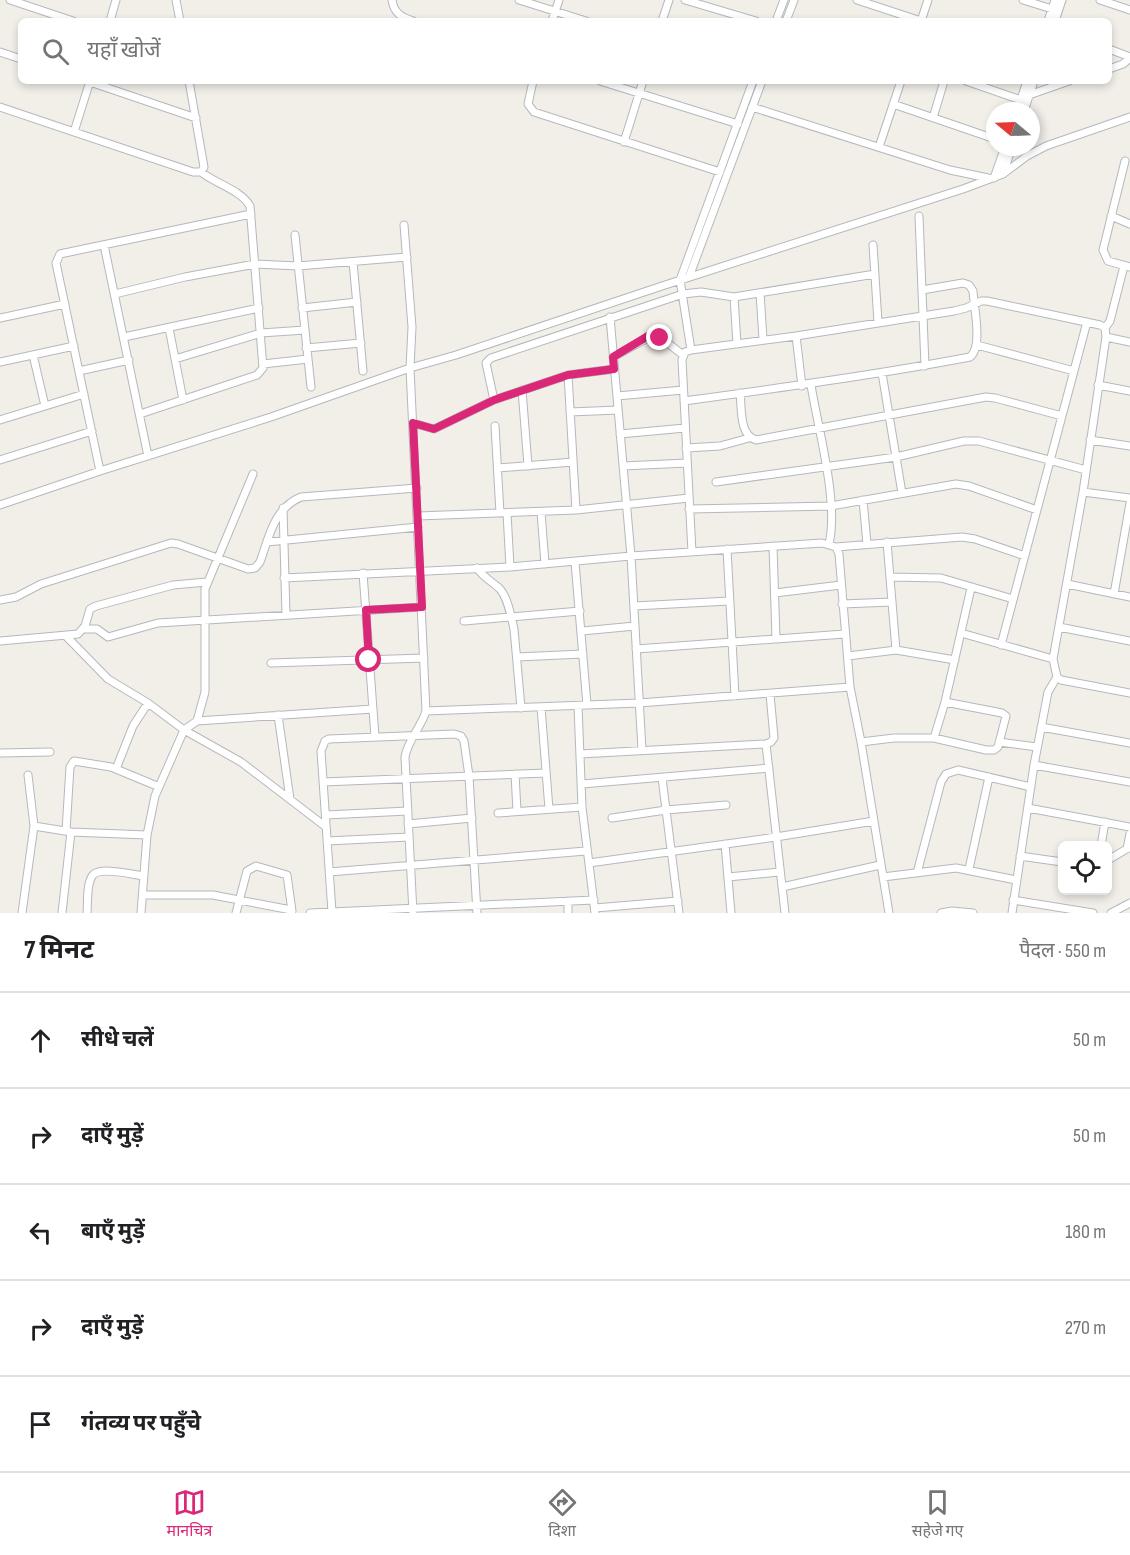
<!DOCTYPE html>
<html lang="hi">
<head>
<meta charset="utf-8">
<style>
	body { margin:0; font-family:"Sofia Sans Condensed","Noto Sans Devanagari",sans-serif; background:#f6f6f6; color:#202124 }
	.controls { position:absolute; right:18px; bottom:18px; display:grid; overflow:hidden; border-radius:9px; box-shadow:0 3px 9px #0003 }
	.controls button { width:54px; height:54px; display:grid; place-items:center; padding:0; border:0; border-bottom:2px solid #e0e0e0; background:#fff; color:#202124; font:30px sans-serif }
	.compass { position:absolute; left:986px; top:102px; width:54px; height:54px; border-radius:50%; background:#fff; box-shadow:0 3px 9px #0003; rotate:289deg }
	.stop { position:absolute; width:18px; height:18px; margin:-14px; border:4px solid #db2777; border-radius:50%; background:#fff }
	.stop.end { background:#db2777; border-color:#fff; box-shadow:0 2px 6px #0008 }
	.list { margin:0; padding:0; list-style:none }
	h2 { display:flex; justify-content:space-between; align-items:center; height:78px; margin:0; padding:0 24px; font-size:26px }
	h2 small { font-size:20px; font-weight:400; color:#757577 }
	.list li { display:grid; grid-template-columns:39px 1fr auto; gap:18px; align-items:center; box-sizing:border-box; height:96px; padding:0 24px; border-top:2px solid #e0e0e0 }
	.list b { display:block; font-size:22px; white-space:nowrap }
	.list em { font-size:20px; font-style:normal; color:#757577 }
	.icon { flex:none; width:33px; height:33px; fill:none; stroke:currentColor; stroke-width:2; stroke-linecap:round; stroke-linejoin:round }
	.map { position:relative; flex:none; width:1130px; height:913px; overflow:hidden }
	.search { position:absolute; background:#fff; box-shadow:0 3px 9px #0003; left:18px; right:18px; top:18px; height:66px; display:flex; align-items:center; gap:15px; box-sizing:border-box; padding:0 21px; border-radius:9px; color:#757577; font-size:22px }
	.sheet { height:558px; background:#fff }
	nav { display:flex; justify-content:space-around; align-items:center; box-sizing:border-box; height:84px; border-top:2px solid #e0e0e0; background:#fff; font-size:16px; color:#757577 }
	nav a { display:grid; justify-items:center; gap:3px }
	nav .on { color:#db2777 }
	.map>svg:first-child { display:block }
	.lines { fill:none; stroke-linecap:round; stroke-linejoin:round }
	.minor-casing { stroke:#b5b8bc; stroke-width:9 }
	.minor { stroke:#fff; stroke-width:7 }
	.route { stroke:#db2777; stroke-width:8 }
</style>
</head>
<body>
<div class="map">
<svg width="1130" height="913" viewBox="0 0 1130 913">
	<rect width="100%" height="100%" fill="#f1efe8"/>
	<g class="lines">
		<g class="minor-casing">
			<path id="minor" d="M 10,0 L 73,21
				M 176,0 L 180,21
				M 392,0 C 394,13 401,17 413,21
				M 519,0 L 586,21
				M 685,0 L 756,21
				M 857,0 L 921,21
				M 1023,0 L 1052,9
				M 1100,0 L 1130,10
				M 110,21 L 116,0
				M 552,21 L 559,0
				M 662,21 L 669,0
				M 776,21 L 784,0
				M 786,21 L 794,0
				M 921,21 L 928,0
				M 1048,21 L 1055,0
				M 1055,21 L 1062,0
				M 1109,49 L 1130,57
				M 0,52 L 21,59
				M 1109,69 L 1123,64 L 1130,58
				M 87,81 L 196,118
				M 533,81 L 528,104 L 534,112 L 720,172
				M 600,81 L 738,124
				M 966,81 L 1021,100
				M 1029,95 L 1069,81
				M 893,104 L 995,139
				M 0,107 L 193,172 L 201,172 L 204,167 L 189,81
				M 752,107 L 950,170 L 988,178
				M 1017,111 L 1027,81
				M 1024,111 L 1034,81
				M 933,118 L 944,81
				M 74,132 L 90,81
				M 624,142 L 643,81
				M 879,147 L 901,81
				M 1125,161 L 1103,250 L 1108,261 L 1130,267
				M 1003,174 L 1012,147
				M 994,178 L 1005,147
				M 919,216 L 925,366
				M 1111,216 L 1130,224
				M 404,225 L 412,327 L 410,368 L 426,711 C 421,728 408,739 405,757 L 413,913
				M 295,235 L 311,387
				M 104,245 L 148,456
				M 873,245 L 878,322
				M 353,262 L 363,371
				M 689,277 L 762,81
				M 760,293 L 763,339
				M 115,294 L 185,277 L 255,264 L 298,266 L 407,257
				M 734,297 L 737,344
				M 302,308 L 357,302
				M 610,317 L 631,556 L 642,750
				M 0,318 L 65,304
				M 169,328 L 183,400
				M 1105,328 L 1110,321 L 1124,266
				M 796,336 L 802,386
				M 124,337 L 259,308
				M 1106,337 L 1130,342
				M 977,345 L 1074,371
				M 306,348 L 361,343
				M 691,350 L 680,280 L 753,81
				M 33,355 L 45,406
				M 613,357 L 653,335 L 660,337 L 683,355
				M 175,359 L 261,333 L 305,330
				M 0,362 L 74,346
				M 263,364 L 308,359
				M 79,371 L 129,360
				M 882,373 L 902,493
				M 568,375 L 576,510
				M 811,385 C 818,429 839,502 829,544
				M 1098,385 L 1130,391
				M 522,390 L 528,466
				M 740,393 C 742,409 739,435 756,440 L 986,397 L 995,398 L 1062,416
				M 617,396 L 683,390
				M 494,400 L 486,363 L 491,358 L 683,294 L 701,292 L 734,297 L 875,274
				M 684,401 C 779,388 875,375 970,357 C 983,347 974,308 973,291 L 969,285 L 963,283 L 922,290
				M 570,412 L 618,410
				M 140,414 L 257,375 L 263,368 L 250,206 C 241,190 216,184 201,172
				M 0,420 L 84,394
				M 413,423 L 434,429 L 494,400 L 568,375 L 614,369
				M 495,426 L 500,513
				M 620,434 L 685,428
				M 1090,440 L 1130,446
				M 686,448 L 720,446 L 749,438
				M 0,460 L 92,431
				M 623,466 L 687,463
				M 498,468 L 573,462
				M 100,471 L 56,263 L 60,254 L 251,214
				M 716,482 L 896,457 L 964,441 L 979,441 L 1086,470
				M 1083,492 L 1130,498
				M 863,500 L 867,544
				M 0,505 L 100,471 L 271,417 L 410,368 L 456,355 L 662,286 L 963,189 L 1003,174 L 1027,156 L 1046,146 L 1130,117
				M 283,508 L 286,615
				M 689,509 L 831,506 L 956,484 L 969,486 L 1037,510
				M 541,512 L 545,564
				M 507,513 L 510,567
				M 418,516 L 576,510 L 689,498
				M 267,542 L 418,527
				M 887,542 L 896,650
				M 773,546 L 776,639
				M 836,547 L 962,537 L 975,539 L 1025,556
				M 727,549 L 735,696
				M 692,552 L 682,360 L 685,352 L 691,350 L 796,336 L 954,311 L 966,308 L 981,301 L 987,301 L 1100,325 L 1105,328 L 1106,337 L 1083,492 L 1053,659 L 1057,677 L 1061,680 L 1130,693
				M 575,562 L 587,705
				M 477,568 C 483,577 491,581 499,588 C 508,597 511,617 514,629 L 521,708
				M 363,573 L 375,737
				M 890,577 L 941,578 L 1013,599
				M 284,578 L 510,567 L 631,556 L 822,543 L 836,547 L 839,554 L 850,687 L 861,742 L 889,913
				M 1067,584 L 1130,597
				M 775,593 L 841,585
				M 1114,594 L 1130,503
				M 0,600 L 16,597 L 41,584 L 171,543 L 178,544 L 248,569 L 255,568 L 260,562 C 269,537 274,508 301,497 L 417,488
				M 842,604 L 892,602
				M 634,606 L 729,601
				M 464,621 L 580,611
				M 1059,627 L 1130,641
				M 83,629 L 97,629 L 108,637 L 158,623 L 421,607
				M 582,631 L 635,626
				M 961,633 L 1053,659
				M 66,636 L 108,679 L 148,703 L 184,730 L 241,762 L 326,827
				M 0,641 L 78,634 L 85,626 L 90,609 L 96,606 L 173,585 L 207,582
				M 1001,645 L 1087,322
				M 636,649 L 845,634
				M 848,656 L 896,650 L 955,660
				M 517,657 L 583,654
				M 271,663 L 424,658
				M 578,706 L 582,807 L 595,913
				M 541,707 L 549,809
				M 426,711 L 639,703 L 850,687
				M 278,715 L 290,799
				M 197,721 L 205,692 L 205,589 L 253,474
				M 1041,727 L 1130,743
				M 934,738 L 945,702 L 971,588
				M 861,742 L 894,738 L 934,738 L 986,750 L 994,750 L 998,747 L 1006,716 L 1002,713 L 945,702
				M 999,742 L 1037,747
				M 766,744 L 785,913
				M 0,753 L 50,752
				M 580,754 L 766,744 L 771,742 L 774,738 L 770,694
				M 1034,765 L 1130,782
				M 116,769 L 133,726 L 148,703
				M 515,774 L 517,811
				M 662,778 L 679,913
				M 323,782 L 546,773
				M 582,784 L 769,768
				M 1028,808 L 1130,827
				M 498,813 L 582,807
				M 326,815 L 408,811
				M 612,818 L 666,810 L 726,805
				M 408,824 L 472,818
				M 34,826 L 71,832 L 147,835
				M 66,831 L 70,767 L 74,761 L 111,767 L 157,786
				M 327,841 L 409,837
				M 725,844 L 731,913
				M 1101,846 L 1105,822
				M 1127,849 L 1130,834
				M 1020,856 L 1062,862
				M 1108,860 L 1130,847
				M 589,863 L 776,837 L 874,821
				M 969,869 L 989,777
				M 329,872 L 586,851
				M 917,873 L 941,782 L 946,774 L 958,770 L 1031,787
				M 728,877 L 779,872
				M 883,877 L 956,868 L 1016,880
				M 782,887 L 880,865
				M 143,895 L 213,895 L 291,910
				M 1013,900 L 1093,913
				M 568,901 L 568,913
				M 595,908 L 678,901
				M 332,912 L 321,751 L 325,741 L 329,739 L 454,734 L 461,736 L 464,741 L 469,776 L 477,913
				M 22,913 L 34,826 L 28,775
				M 62,913 L 71,832
				M 87,913 C 88,903 86,883 93,875 C 100,866 134,875 144,876
				M 141,913 L 147,835 L 155,796 L 184,730 L 197,721 L 373,709
				M 236,913 L 247,871 L 256,866 L 287,875 L 292,911
				M 310,913 L 594,900
				M 941,913 L 952,911 L 973,913
				M 1012,913 L 1034,765 L 1048,692 L 1057,677
				M 1111,913 L 1130,903"/>
		</g>
		<use href="#minor" class="minor"/>
	</g>
	<g class="lines">
		<path class="route" d="M 369,660 L 366,610 L 422,607 L 413,423 L 434,429 L 494,400 L 568,375 L 614,369 L 613,357 L 648,336 L 653,335 L 660,338"/>
	</g>
</svg>
<div class="controls">
<button><svg class="icon" aria-label="locate" viewBox="0 0 24 24"><circle cx="12" cy="12" r="6"/><path d="M12 2v4M12 18v4M2 12h4M18 12h4"/></svg></button>
</div>
<svg class="compass" viewBox="-18 -18 36 36"><path d="M0-13l5 13h-10z" fill="#e53935"/><path d="M0 13l5-13h-10z" fill="#757577"/></svg>
<div class="stop" style="left:369px;top:660px"></div>
<div class="stop end" style="left:660px;top:338px"></div>
<div class="search"><svg class="icon" aria-label="search" viewBox="0 0 24 24"><circle cx="10" cy="10" r="6"/><path d="M15 15l6 6"/></svg>यहाँ खोजें</div>
</div>
<section class="sheet">
<h2>7 मिनट<small>पैदल · 550 m</small></h2>
<ul class="list">
<li><svg class="icon" aria-label="ahead" viewBox="0 0 24 24"><path d="M12 20V5M6 11l6-6 6 6"/></svg><div><b>सीधे चलें</b></div><em>50 m</em></li>
<li><svg class="icon" aria-label="right" viewBox="0 0 24 24"><path d="M7 20v-9h11M14 6l5 5-5 5"/></svg><div><b>दाएँ मुड़ें</b></div><em>50 m</em></li>
<li><svg class="icon" aria-label="left" viewBox="0 0 24 24"><path d="M17 20v-9H6M10 6l-5 5 5 5"/></svg><div><b>बाएँ मुड़ें</b></div><em>180 m</em></li>
<li><svg class="icon" aria-label="right" viewBox="0 0 24 24"><path d="M7 20v-9h11M14 6l5 5-5 5"/></svg><div><b>दाएँ मुड़ें</b></div><em>270 m</em></li>
<li><svg class="icon" aria-label="arrive" viewBox="0 0 24 24"><path d="M6 21V4h12l-3 4 3 4H6"/></svg><div><b>गंतव्य पर पहुँचे</b></div></li>
</ul>
</section>
<nav>
<a class="on"><svg class="icon" aria-label="map" viewBox="0 0 24 24"><path d="M3 6l6-2 6 2 6-2v14l-6 2-6-2-6 2zM9 4v14M15 6v14"/></svg>मानचित्र</a>
<a><svg class="icon" aria-label="directions" viewBox="0 0 24 24"><path d="M12 3l9 9-9 9-9-9zM9 14v-3h6M13 9l2 2-2 2"/></svg>दिशा</a>
<a><svg class="icon" aria-label="saved" viewBox="0 0 24 24"><path d="M7 4h10v16l-5-4-5 4z"/></svg>सहेजे गए</a>
</nav>
</body>
</html>
